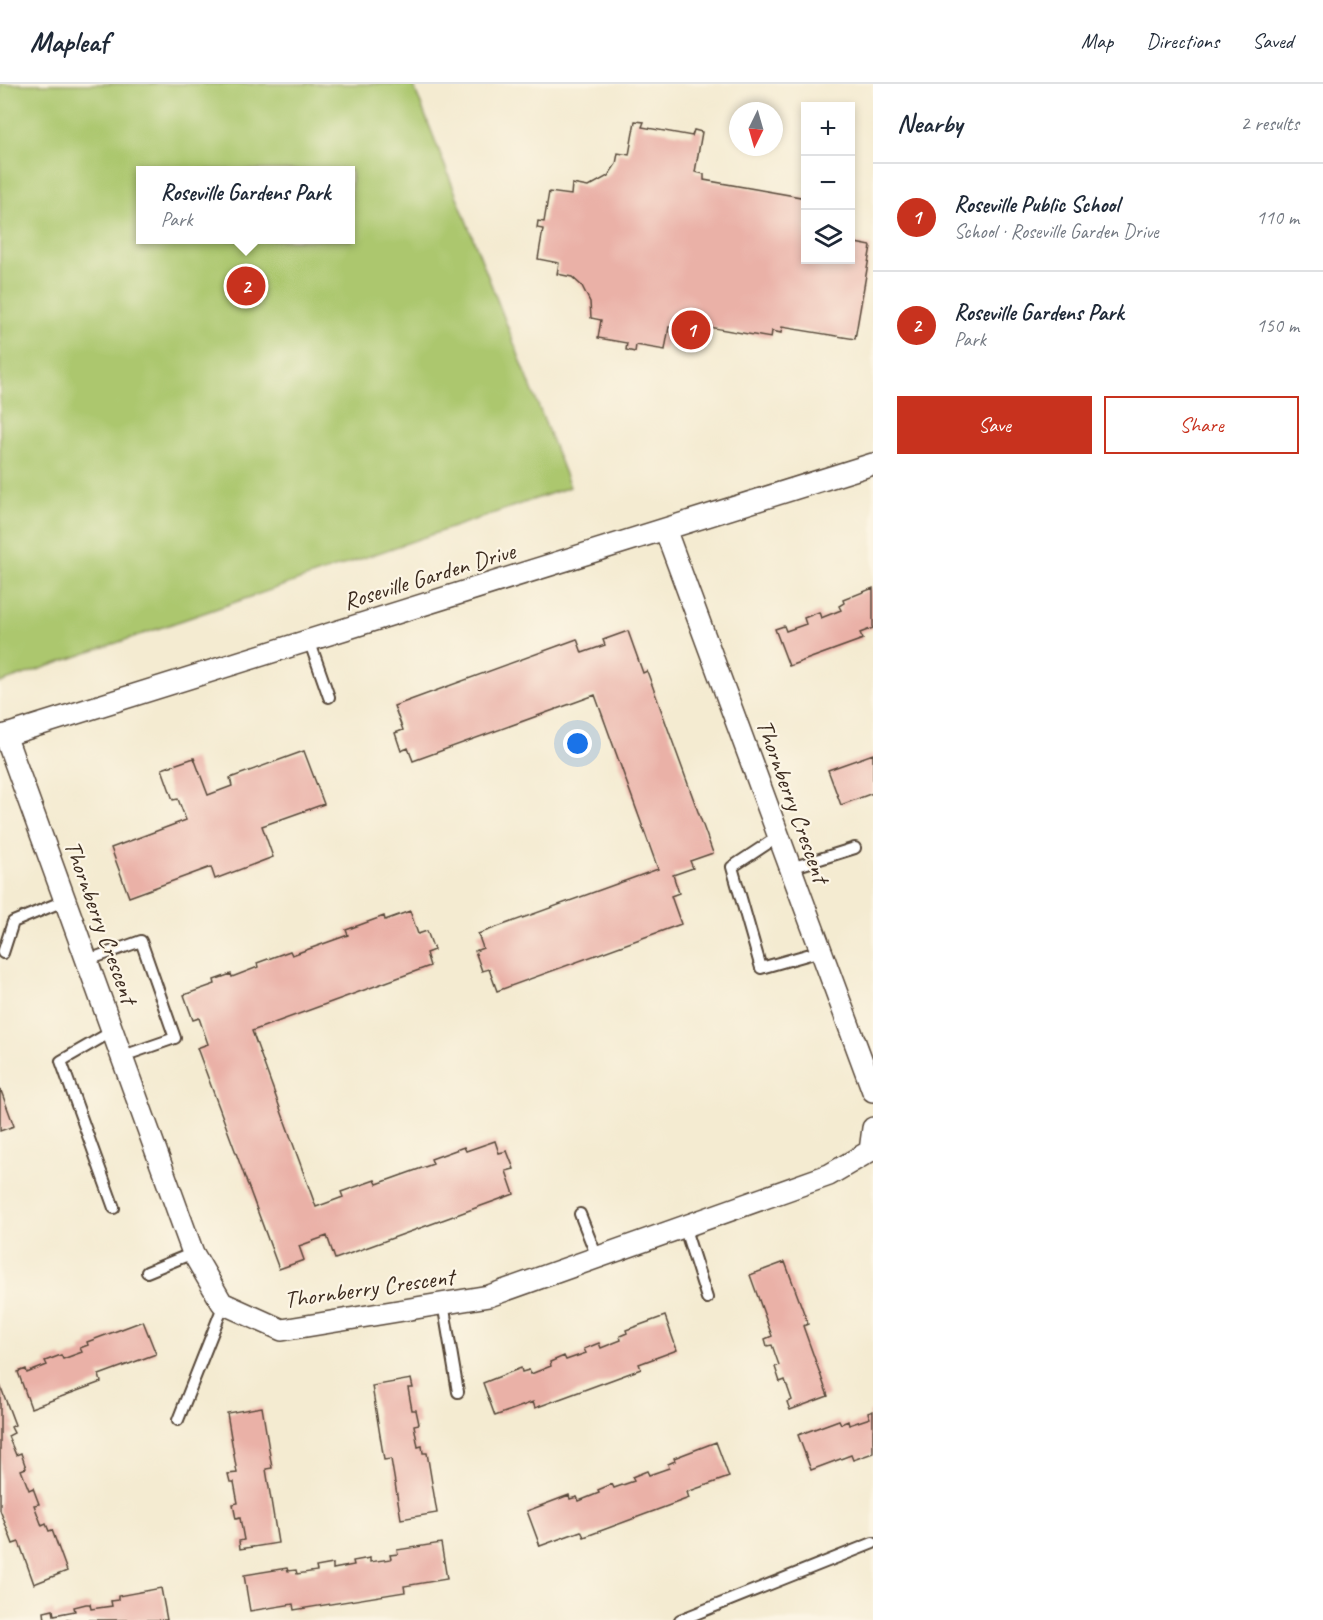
<!DOCTYPE html>
<html lang="en">
<head>
<meta charset="utf-8">
<style>
	body { margin:0; font-family:Caveat,sans-serif; background:#f6f6f7; color:#1f2937 }
	.controls { position:absolute; right:18px; top:18px; display:grid; overflow:hidden; border-radius:0px; box-shadow:0 3px 9px #0003 }
	.controls button { width:54px; height:54px; display:grid; place-items:center; padding:0; border:0; border-bottom:2px solid #e0e1e3; background:#fff; color:#1f2937; font:30px sans-serif }
	.compass { position:absolute; left:729px; top:18px; width:54px; height:54px; border-radius:50%; background:#fff; box-shadow:0 3px 9px #0003; rotate:185deg }
	.you { position:absolute; left:578px; top:660px; width:21px; height:21px; margin:-15px; border:4px solid #fff; border-radius:50%; background:#1a73e8; box-shadow:0 0 0 9px #1a73e833 }
	.badge { display:grid; place-items:center; width:39px; height:39px; border-radius:50%; background:#c8321e; color:#fff; font-size:20px; font-weight:700 }
	.pin { position:absolute; translate:-50% -50%; border:3px solid #fff; box-shadow:0 2px 6px #0006 }
	.popup { position:absolute; left:136px; top:82px; width:219px; height:78px; box-sizing:border-box; display:grid; place-content:center; border-radius:0px; background:#fff; filter:drop-shadow(0 2px 4px #0005); font-size:20px; white-space:nowrap; color:#747a83 }
	.popup b { font-size:22px; color:#1f2937 }
	.popup::after { content:''; position:absolute; left:50%; top:100%; margin-left:-12px; border:12px solid transparent; border-top-color:#fff }
	.list { margin:0; padding:0; list-style:none }
	h2 { display:flex; justify-content:space-between; align-items:center; height:78px; margin:0; padding:0 24px; font-size:26px }
	h2 small { font-size:20px; font-weight:400; color:#747a83 }
	.list li { display:grid; grid-template-columns:39px 1fr auto; gap:18px; align-items:center; box-sizing:border-box; height:108px; padding:0 24px; border-top:2px solid #e0e1e3 }
	.list b { display:block; font-size:22px; white-space:nowrap }
	.list p { margin:0; font-size:20px; white-space:nowrap; color:#747a83 }
	.list em { font-size:20px; font-style:normal; color:#747a83 }
	.actions { display:flex; gap:12px; padding:18px 24px }
	.actions a { flex:1; padding:14px 0; border:2px solid #c8321e; border-radius:0px; text-align:center; font-size:21px; color:#c8321e }
	.actions .main { background:#c8321e; color:#fff }
	.icon { flex:none; width:33px; height:33px; fill:none; stroke:currentColor; stroke-width:2; stroke-linecap:round; stroke-linejoin:round }
	.map { position:relative; flex:none; width:873px; height:1536px; overflow:hidden }
	header { display:flex; align-items:center; gap:36px; box-sizing:border-box; height:84px; padding:0 30px; background:#fff; border-bottom:2px solid #e0e1e3 }
	header strong { font-size:28px }
	nav { display:flex; gap:33px; margin-inline-start:auto; font-size:21px }
	main { display:flex }
	aside { flex:1; background:#fff }
	.map>svg:first-child { display:block }
	.green { fill:#acc76e; stroke:#747846; stroke-width:1.5; fill-rule:evenodd }
	.building { fill:#eab1a7 }
	.lines { fill:none; stroke-linecap:round; stroke-linejoin:round }
	.service-casing { stroke:#574739; stroke-width:14 }
	.minor-casing { stroke:#574739; stroke-width:24 }
	.service { stroke:#fff; stroke-width:10 }
	.minor { stroke:#fff; stroke-width:21 }
	.labels { text-anchor:middle; stroke-width:4.5; stroke-linejoin:round; paint-order:stroke }
	.street-label { font-size:24px; fill:#3b2a1e; stroke:#fcf5e5 }
</style>
</head>
<body>
<header>
<strong>Mapleaf</strong>
<nav><a>Map</a><a>Directions</a><a>Saved</a></nav>
</header>
<main>
<div class="map">
<svg width="873" height="1536" viewBox="0 0 873 1536">
	<rect width="100%" height="100%" fill="#fcf5e5"/>
	<filter id="ink" filterUnits="userSpaceOnUse"><feTurbulence type="fractalNoise" baseFrequency=".0167" numOctaves="2"/><feDisplacementMap in="SourceGraphic" scale="12" xChannelSelector="R" yChannelSelector="G"/><feConvolveMatrix kernelMatrix="1 2 1 2 8 2 1 2 1" color-interpolation-filters="sRGB"/></filter>
	<filter id="wash" filterUnits="userSpaceOnUse"><feTurbulence type="fractalNoise" baseFrequency=".008" numOctaves="4" result="noise"/><feDisplacementMap in="SourceGraphic" scale="24" xChannelSelector="R" yChannelSelector="G"/><feGaussianBlur stdDeviation="1.35" result="paint"/><feColorMatrix in="noise" values="0 0 0 0 0 0 0 0 0 0 0 0 0 0 0 0 0 1.4 0 .05"/><feComposite in="paint" operator="in"/></filter>
	<g filter="url(#wash)">
		<rect width="100%" height="100%" fill="#f4ebd1"/>
		<path class="green" d="M 0,0 L 413,0 L 570,403 L 0,599 ZM 351,86 L 351,156 L 141,156 L 141,86 Z"/>
		<g id="blocks">
			<path class="building" d="M 635,37 L 644,38 L 642,43 L 692,52 L 694,46 L 702,48 L 695,88 L 704,90 L 704,96 L 806,114 L 806,176 L 850,176 L 850,158 L 871,162 L 855,255 L 782,243 L 781,249 L 772,247 L 771,254 L 680,238 L 679,244 L 669,243 L 665,266 L 636,261 L 635,268 L 626,266 L 627,259 L 598,254 L 601,236 L 591,234 L 590,218 L 582,202 L 572,193 L 557,190 L 559,179 L 538,175 L 543,145 L 537,144 L 538,137 L 544,138 L 549,108 L 571,111 L 572,100 L 588,103 L 608,92 L 616,80 L 618,69 L 629,71 Z
				M 873,504 L 873,544 L 860,549 L 863,555 L 789,582 L 775,545 L 784,542 L 786,547 L 806,540 L 804,534 L 819,528 L 821,534 L 841,526 L 839,522 L 844,519 L 843,516 Z
				M 628,547 L 643,589 L 647,587 L 713,769 L 690,777 L 693,784 L 673,791 L 679,809 L 671,812 L 681,840 L 497,907 L 489,885 L 482,887 L 475,867 L 483,864 L 478,850 L 658,785 L 595,611 L 413,677 L 408,664 L 401,667 L 395,649 L 403,646 L 394,622 L 577,555 L 582,569 L 605,561 L 603,556 Z
				M 304,667 L 324,720 L 262,742 L 273,773 L 215,795 L 211,783 L 129,813 L 111,764 L 186,736 L 178,715 L 173,716 L 162,685 L 194,674 L 208,711 L 232,702 L 230,694 Z
				M 873,670 L 873,709 L 841,721 L 828,686 Z
				M 410,827 L 418,850 L 427,847 L 434,866 L 426,869 L 430,882 L 252,947 L 316,1123 L 343,1113 L 341,1108 L 375,1096 L 377,1100 L 433,1080 L 431,1075 L 464,1063 L 466,1067 L 495,1057 L 499,1069 L 507,1067 L 514,1085 L 506,1087 L 514,1110 L 335,1175 L 327,1152 L 299,1162 L 304,1176 L 279,1185 L 197,964 L 208,960 L 199,934 L 193,936 L 184,911 L 215,900 L 214,896 L 231,890 L 232,893 L 258,883 L 257,879 L 290,867 L 292,871 L 348,851 L 346,846 L 384,832 L 385,836 Z
				M 0,1004 L 14,1042 L 0,1047 Z
				M 785,1178 L 808,1240 L 803,1242 L 828,1312 L 790,1326 L 787,1318 L 792,1316 L 785,1296 L 780,1298 L 775,1283 L 779,1281 L 772,1261 L 767,1262 L 765,1255 L 772,1252 L 750,1191 Z
				M 665,1232 L 677,1266 L 639,1280 L 641,1285 L 535,1324 L 533,1318 L 495,1332 L 483,1299 L 521,1284 L 522,1288 L 529,1286 L 531,1290 L 551,1282 L 550,1278 L 564,1272 L 566,1276 L 586,1269 L 584,1265 L 599,1259 L 601,1264 L 621,1256 L 620,1252 L 627,1249 L 626,1246 Z
				M 143,1237 L 156,1270 L 99,1291 L 101,1298 L 31,1324 L 18,1288 L 26,1285 L 27,1289 L 47,1281 L 45,1277 L 61,1271 L 63,1275 L 82,1268 L 80,1264 L 88,1261 L 87,1258 Z
				M 411,1295 L 413,1304 L 408,1304 L 412,1326 L 416,1326 L 419,1340 L 414,1341 L 418,1363 L 422,1362 L 423,1369 L 427,1369 L 437,1429 L 401,1435 L 391,1375 L 384,1376 L 372,1302 Z
				M 0,1301 L 15,1341 L 11,1343 L 14,1349 L 8,1352 L 16,1371 L 21,1369 L 26,1384 L 21,1386 L 29,1406 L 33,1404 L 39,1420 L 34,1421 L 42,1442 L 46,1440 L 49,1447 L 52,1446 L 67,1487 L 34,1500 L 19,1458 L 13,1460 L 0,1426 Z
				M 262,1323 L 272,1384 L 266,1385 L 278,1459 L 240,1465 L 239,1457 L 244,1456 L 240,1434 L 236,1435 L 233,1420 L 238,1419 L 234,1398 L 230,1398 L 228,1390 L 237,1389 L 227,1329 Z
				M 873,1327 L 873,1369 L 853,1376 L 851,1371 L 811,1386 L 798,1351 L 839,1336 L 841,1340 L 848,1337 L 849,1341 L 870,1334 L 868,1329 Z
				M 716,1358 L 729,1393 L 687,1408 L 689,1414 L 584,1453 L 581,1447 L 540,1462 L 527,1427 L 569,1411 L 570,1415 L 577,1413 L 579,1417 L 599,1409 L 598,1406 L 612,1400 L 614,1404 L 634,1397 L 632,1393 L 647,1387 L 649,1391 L 669,1384 L 668,1380 L 675,1377 L 674,1374 Z
				M 441,1459 L 447,1495 L 404,1502 L 405,1508 L 294,1526 L 293,1520 L 250,1527 L 244,1491 L 287,1484 L 288,1487 L 296,1486 L 297,1490 L 317,1487 L 316,1483 L 333,1480 L 333,1485 L 354,1481 L 353,1477 L 370,1474 L 370,1478 L 391,1475 L 390,1471 L 398,1470 L 397,1466 Z
				M 161,1504 L 167,1536 L 45,1536 L 44,1528 L 53,1526 L 54,1531 L 75,1527 L 74,1523 L 86,1520 L 90,1520 L 91,1525 L 112,1522 L 111,1517 L 118,1516 L 118,1512 Z"/>
		</g>
	</g>
	<g filter="url(#ink)">
		<use href="#blocks" fill-opacity="0" stroke="#574739" stroke-width="1.5"/>
		<g class="lines">
			<g class="service-casing">
				<path id="service" d="M 309,556 L 329,613
					M 779,752 L 732,783 L 761,884 L 821,867
					M 791,784 L 855,764
					M 3,869 L 13,838 L 66,816
					M 88,876 L 141,857 L 175,954 L 123,972
					M 113,947 L 61,977 L 114,1124
					M 580,1130 L 597,1173
					M 684,1142 L 707,1214
					M 147,1188 L 193,1169
					M 443,1219 L 458,1308
					M 178,1336 L 224,1220
					M 680,1536 L 873,1459"/>
			</g>
			<g class="minor-casing">
				<path id="minor" d="M 665,445 L 873,1007
					M 5,651 L 193,1169 L 222,1219 L 282,1246 L 489,1212 L 829,1091 L 870,1067 L 873,1044
					M 0,653 L 873,380"/>
			</g>
			<use href="#service" class="service"/>
			<use href="#minor" class="minor"/>
		</g>
	</g>
	<g class="labels">
		<g class="street-label">
			<text transform="translate(429 492) rotate(-17)" y="8">Roseville Garden Drive</text>
			<text transform="translate(793 717) rotate(70)" y="8">Thornberry Crescent</text>
			<text transform="translate(101 838) rotate(70)" y="8">Thornberry Crescent</text>
			<text transform="translate(369 1204) rotate(-8)" y="8">Thornberry Crescent</text>
		</g>
	</g>
</svg>
<div class="controls">
<button>+</button>
<button>−</button>
<button><svg class="icon" aria-label="layers" viewBox="0 0 24 24"><path d="M12 4l9 5-9 5-9-5zM3 14l9 5 9-5"/></svg></button>
</div>
<svg class="compass" viewBox="-18 -18 36 36"><path d="M0-13l5 13h-10z" fill="#e53935"/><path d="M0 13l5-13h-10z" fill="#747a83"/></svg>
<div class="you"></div>
<div class="pin badge" style="left:691px;top:246px">1</div>
<div class="pin badge" style="left:246px;top:202px">2</div>
<div class="popup"><b>Roseville Gardens Park</b>Park</div>
</div>
<aside>
<h2>Nearby<small>2 results</small></h2>
<ul class="list">
<li><span class="badge">1</span><div><b>Roseville Public School</b><p>School · Roseville Garden Drive</p></div><em>110 m</em></li>
<li><span class="badge">2</span><div><b>Roseville Gardens Park</b><p>Park</p></div><em>150 m</em></li>
</ul>
<div class="actions"><a class="main">Save</a><a>Share</a></div>
</aside>
</main>
</body>
</html>
